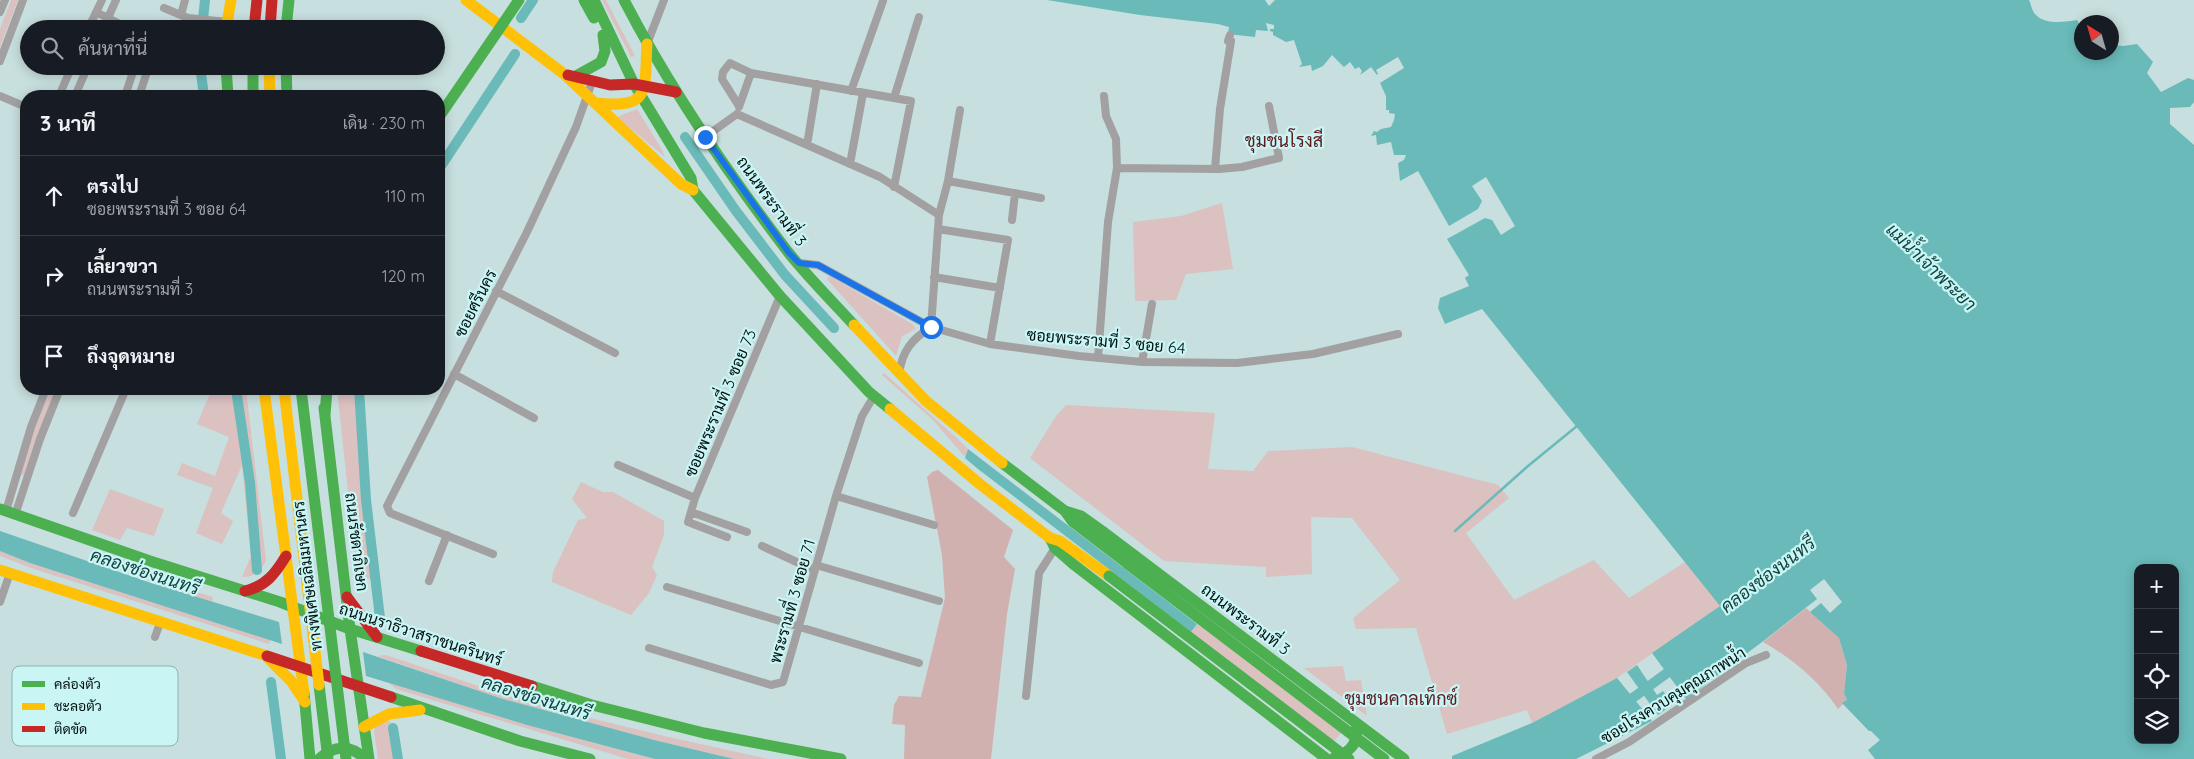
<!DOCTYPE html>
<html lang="th">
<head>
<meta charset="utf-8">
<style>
	body { margin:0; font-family:Quicksand,Sarabun,sans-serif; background:#20242c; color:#f1f3f6 }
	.controls { position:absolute; right:15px; bottom:15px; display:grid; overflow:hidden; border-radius:10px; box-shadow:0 2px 12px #0003 }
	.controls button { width:45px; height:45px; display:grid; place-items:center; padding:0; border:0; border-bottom:1px solid #363941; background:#171b24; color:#f1f3f6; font:25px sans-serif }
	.compass { position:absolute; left:2074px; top:15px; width:45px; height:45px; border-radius:50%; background:#171b24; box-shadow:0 2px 12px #0003; rotate:323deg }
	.stop { position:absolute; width:15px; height:15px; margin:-11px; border:4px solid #1a73e8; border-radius:50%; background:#fff }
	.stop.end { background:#1a73e8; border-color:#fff; box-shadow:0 1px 5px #0008 }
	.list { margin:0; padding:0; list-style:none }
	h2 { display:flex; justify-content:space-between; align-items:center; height:65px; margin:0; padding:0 20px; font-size:21px }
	h2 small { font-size:16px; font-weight:400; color:#9ea1a6 }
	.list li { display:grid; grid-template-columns:32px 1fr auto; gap:15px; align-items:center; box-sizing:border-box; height:80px; padding:0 20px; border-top:1px solid #363941 }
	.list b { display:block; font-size:19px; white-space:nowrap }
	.list p { margin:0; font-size:16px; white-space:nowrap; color:#9ea1a6 }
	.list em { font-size:16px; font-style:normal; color:#9ea1a6 }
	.icon { flex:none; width:28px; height:28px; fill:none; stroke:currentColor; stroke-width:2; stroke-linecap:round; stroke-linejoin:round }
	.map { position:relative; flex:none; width:2194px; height:759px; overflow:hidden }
	.search { position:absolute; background:#171b24; box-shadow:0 2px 12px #0003; left:20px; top:20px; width:425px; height:55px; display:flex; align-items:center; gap:12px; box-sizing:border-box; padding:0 18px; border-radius:28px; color:#9ea1a6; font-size:19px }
	.panel { position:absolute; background:#171b24; box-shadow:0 2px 12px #0003; left:20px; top:90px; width:425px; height:305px; border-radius:20px }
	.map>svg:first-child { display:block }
	.green { fill:#dbc1c0 }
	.forest { fill:#d1b1b0 }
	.water { fill:#69bab9; fill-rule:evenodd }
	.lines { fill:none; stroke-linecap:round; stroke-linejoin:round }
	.stream { stroke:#69bab9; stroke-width:2.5 }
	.canal { stroke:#69bab9; stroke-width:10 }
	.street { stroke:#a2a0a0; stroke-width:8 }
	.fast { stroke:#4caf50; stroke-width:11 }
	.slow { stroke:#ffc107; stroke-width:11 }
	.jam { stroke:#c62828; stroke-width:11 }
	.fast-bridge { stroke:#4caf50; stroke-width:11 }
	.slow-bridge { stroke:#ffc107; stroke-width:11 }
	.route { stroke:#1a73e8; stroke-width:6 }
	.labels { text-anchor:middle; stroke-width:4.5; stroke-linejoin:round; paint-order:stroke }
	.street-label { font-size:16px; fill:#021110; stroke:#c9f6f5 }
	.neighbourhood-label { font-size:18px; fill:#5f191f; stroke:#c9f6f5 }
	.water-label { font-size:18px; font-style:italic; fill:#124241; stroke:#c9f6f5 }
	.key { fill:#c9f6f5; stroke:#8db1b0; stroke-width:1 }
	.key-label { font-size:14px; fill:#021110 }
</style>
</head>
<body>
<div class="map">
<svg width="2194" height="759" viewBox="0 0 2194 759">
	<rect width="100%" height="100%" fill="#c7dfde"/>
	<path class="green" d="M 11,0 L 18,0 L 0,47 L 0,29 Z
		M 602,0 L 606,0 L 635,56 L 631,57 Z
		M 637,109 L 661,148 L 665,157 L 617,117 Z
		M 1222,203 L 1233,269 L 1186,274 L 1176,300 L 1135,301 L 1133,222 L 1181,216 Z
		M 829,276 L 912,324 L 916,329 L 902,336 L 896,356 L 827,279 Z
		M 884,373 L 959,440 L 968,449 L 965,457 L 932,419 L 882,375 Z
		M 51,389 L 57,389 L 33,446 L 24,475 L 22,476 L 19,473 L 36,423 Z
		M 212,389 L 246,389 L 266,561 C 261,570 253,578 242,577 L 251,556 L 242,465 L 221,513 L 233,521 L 222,544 L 196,533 L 213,488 L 177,475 L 182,463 L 215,476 L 229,437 L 197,424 Z
		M 337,389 L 357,389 L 373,580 L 357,576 Z
		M 1066,405 L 1215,413 L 1208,469 L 1253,471 L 1268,451 L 1352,447 L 1498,485 L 1509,498 L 1466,533 L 1514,600 L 1594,560 L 1629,598 L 1685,562 L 1720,606 L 1617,678 L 1532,723 L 1527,710 L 1447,734 L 1416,628 L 1356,629 L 1353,618 L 1400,580 L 1352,518 L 1311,517 L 1312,574 L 1266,577 L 1266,567 L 1164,561 L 1030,458 L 1056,416 Z
		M 581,482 L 603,492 L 613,492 L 664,521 L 664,535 L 652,567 L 657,575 L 649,593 L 631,615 L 552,582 L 553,572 L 578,520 L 587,518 L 572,499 Z
		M 110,489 L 164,509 L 154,536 L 127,528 L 120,540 L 92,530 Z
		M 0,551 L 30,563 L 270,640 L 269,644 L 31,568 L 0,556 Z
		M 156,580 L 213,597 L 212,602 L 155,584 Z
		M 1197,624 L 1345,728 L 1335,740 L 1327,742 L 1190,634 Z
		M 386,655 L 511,697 L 558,710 L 664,736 L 768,759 L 734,759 L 654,740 L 503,699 L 377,656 Z
		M 1343,666 L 1346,681 L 1361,680 L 1367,716 L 1304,668 Z
		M 388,682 L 527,725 L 655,759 L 628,759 L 396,689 Z
		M 390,721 L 396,759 L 378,759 L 374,730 L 378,723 Z"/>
	<path class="forest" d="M 938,470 L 1013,530 L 1004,557 L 1015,569 L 1007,614 L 991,759 L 904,759 L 905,725 L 892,724 L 894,705 L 899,696 L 921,697 L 945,598 L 942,555 L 927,477 L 932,472 Z
		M 1806,608 L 1839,638 L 1847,665 L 1844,693 L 1847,700 L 1838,709 C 1818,680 1793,659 1763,642 Z"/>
	<path class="water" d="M 1047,0 L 1265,0 L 1269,6 L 1275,0 L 2029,0 C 2031,4 2032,12 2036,15 C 2045,25 2065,22 2077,20 L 2081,26 L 2082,52 L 2112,52 L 2112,45 L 2123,46 L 2137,44 L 2153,62 L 2147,73 L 2161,92 L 2188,78 L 2194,80 L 2194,102 L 2190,107 L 2170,108 L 2170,124 L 2194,145 L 2194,759 L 1875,759 L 1868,750 L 1880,740 L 1871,731 L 1869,731 L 1842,703 L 1847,700 L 1844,693 L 1847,665 L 1839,638 L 1810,612 L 1821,603 L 1830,613 L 1842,602 L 1824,579 L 1810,590 L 1817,599 L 1766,639 L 1686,699 L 1652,653 L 1720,606 L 1482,309 L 1445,324 L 1438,308 L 1440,298 L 1469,286 L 1465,278 L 1469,275 L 1447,239 L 1485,218 L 1492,220 L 1501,235 L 1515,226 L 1486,177 L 1472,186 L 1482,201 L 1478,209 L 1449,226 L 1418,171 L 1400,181 L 1398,163 L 1404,160 L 1406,155 L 1394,155 L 1391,142 L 1377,145 L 1376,135 L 1371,136 L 1374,131 L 1377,132 L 1381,129 L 1391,127 L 1394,120 L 1395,114 L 1389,113 L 1389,110 L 1386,110 L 1386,96 L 1380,83 L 1404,68 L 1398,57 L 1376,70 L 1378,74 L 1377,75 L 1371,67 L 1360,75 L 1362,71 L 1359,67 L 1355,69 L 1350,62 L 1344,67 L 1332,55 L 1323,66 L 1312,71 L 1311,65 L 1299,67 L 1302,64 L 1294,40 L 1286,42 L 1273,35 L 1273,32 L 1270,31 L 1270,29 L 1274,29 L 1274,25 L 1266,23 L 1268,31 L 1256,30 L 1255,37 L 1228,34 L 1229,27 L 1218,24 L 1140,15 ZM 2138,568 L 2175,568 L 2175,740 L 2138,740 Z
		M 968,449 L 1197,624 L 1191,632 L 978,469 L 965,458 Z
		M 0,531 L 151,583 L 279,622 L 282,644 L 30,563 L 0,551 Z
		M 363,652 L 503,699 L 654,740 L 734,759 L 655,759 L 527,725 L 366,676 Z
		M 1637,665 L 1657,695 L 1663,691 L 1673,704 L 1658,715 L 1627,672 Z
		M 1617,678 L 1652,721 L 1576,759 L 1452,759 L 1452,756 L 1532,723 Z"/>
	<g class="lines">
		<path class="stream" d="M 1455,531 L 1528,466 L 1577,426"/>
		<path class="canal" d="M 521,18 L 533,0
			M 202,29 L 205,0
			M 200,66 L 204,96
			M 685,137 L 736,211 L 785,275 L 834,328
			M 439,169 L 515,54
			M 236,389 L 250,483 L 257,570
			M 359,389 L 366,500 L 380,618
			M 271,682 L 281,759
			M 1623,705 L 1678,665
			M 393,728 L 398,759"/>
		<path class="street" d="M 164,8 L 188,18 L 227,22
			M 0,12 L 5,0
			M 96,12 L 130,29
			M 181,15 L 185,0
			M 88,29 L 102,0
			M 103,29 L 116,0
			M 647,44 L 664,0
			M 0,61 L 23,0
			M 851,91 L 883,1
			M 0,96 L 26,107
			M 59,96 L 72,66
			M 75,96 L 88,66
			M 125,96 L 135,66
			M 139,96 L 149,66
			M 1104,96 L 1106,116 L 1116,139 L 1117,168
			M 894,98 L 919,17
			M 739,106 L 722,79 L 723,72 L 730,63 L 751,73 L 911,101 L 894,187
			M 739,107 L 751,73
			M 737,114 L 880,177 L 939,215
			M 705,137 L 737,114
			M 807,145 L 817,84
			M 850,164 L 863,93
			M 1215,169 L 1220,109 L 1231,41 L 1228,41 L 1230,35
			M 948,181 L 1041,198
			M 1012,220 L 1015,193
			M 938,229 L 1008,240 L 990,344
			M 799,263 L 818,265 L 931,327 L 990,344 L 1079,356 L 1142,362 L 1237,363 L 1313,354 L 1398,334
			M 934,277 L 1000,288
			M 496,291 L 615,353
			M 931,327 L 939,215 L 948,181 L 960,110
			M 1098,358 L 1108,222 L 1117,168 L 1219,169 L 1242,167 L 1279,158 L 1269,106
			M 1142,362 L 1152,304
			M 454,374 L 534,418
			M 899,374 C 902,351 912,339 931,327
			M 618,465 L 695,498
			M 836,496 L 934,525
			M 6,511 L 31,427 L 46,389
			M 691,512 L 747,532
			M 73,513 L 126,389
			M 15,515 L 40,439 L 60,389
			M 727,537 L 688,522 L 695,498 L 780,296
			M 762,546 L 814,570
			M 493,554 L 390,513 L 387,506 L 527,232 L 576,127 L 592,82
			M 816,565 L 939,601
			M 429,581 L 447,535
			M 667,587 L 919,663
			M 0,602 L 10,573
			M 155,637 L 160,623
			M 649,648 L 771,685 L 783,682 L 836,496 L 862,416 L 874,396
			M 1026,696 L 1039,573 L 1055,548
			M 1596,759 L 1629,742 L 1746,663 L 1766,655"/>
		<path class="fast" d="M 584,0 L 594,18
			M 594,0 L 634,84 L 691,178 L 693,190 L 780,296 L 869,392 L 890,409
			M 624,0 C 670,89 727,172 788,252 C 808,277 832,301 854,325
			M 286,29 L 289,0
			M 226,66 L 228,96
			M 253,66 L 253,96
			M 286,66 L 287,96
			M 574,77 L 601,62 L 605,51 L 603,35
			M 324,408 L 350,629 L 369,759
			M 325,415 L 327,389
			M 1002,463 L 1065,511 L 1073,522 L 1128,564
			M 0,509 L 150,561 L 280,602 L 350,629 L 421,651
			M 1065,511 L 1081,516 L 1102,531 L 1404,759
			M 1050,538 L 1055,548 L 1073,564 L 1327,759
			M 532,686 L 592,705 L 704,733 L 841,759
			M 304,693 L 310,759
			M 391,697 L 520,741 L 590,759
			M 1335,757 C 1349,753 1358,744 1356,729
			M 319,759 C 334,745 350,744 365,759"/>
		<path class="slow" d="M 466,0 L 564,74 L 595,103 C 652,109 644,92 647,44
			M 226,29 L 231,0
			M 269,66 L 270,96
			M 595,103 L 681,184 L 693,190
			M 854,325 L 926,401 L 1002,463
			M 264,389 L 304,693
			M 890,409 L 981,485 L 1050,538 L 1060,541 L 1109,576
			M 0,570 L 267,656
			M 268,658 L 291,681 L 305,702
			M 364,727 L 389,714 L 420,710"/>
		<path class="jam" d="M 254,29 L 257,0
			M 270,29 L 272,0
			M 568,75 L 610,85 L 634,84 L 676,92
			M 245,591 C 266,586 275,574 286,556
			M 347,597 L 377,637
			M 421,651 L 532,686
			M 267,656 L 391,697"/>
		<path class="fast-bridge" d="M 439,117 L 519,0
			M 301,389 L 346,759
			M 1128,564 L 1384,759
			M 1109,576 L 1349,759
			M 319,685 L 328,759"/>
		<path class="slow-bridge" d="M 284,389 L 319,685"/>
	</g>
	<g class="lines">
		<path class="route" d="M 705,137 L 789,253 L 799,263 L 818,265 L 931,327"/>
	</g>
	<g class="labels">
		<g class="street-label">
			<text transform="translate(772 201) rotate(54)" y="6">ถนนพระรามที่ 3</text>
			<text transform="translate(475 303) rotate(-63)" y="6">ซอยศรีนคร</text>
			<text transform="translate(1106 341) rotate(5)" y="6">ซอยพระรามที่ 3 ซอย 64</text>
			<text transform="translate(720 403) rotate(-67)" y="6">ซอยพระรามที่ 3 ซอย 73</text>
			<text transform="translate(357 542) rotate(83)" y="6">ถนนรัชดาภิเษก</text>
			<text transform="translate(307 576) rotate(-97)" y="6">ทางพิเศษเฉลิมมหานคร</text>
			<text transform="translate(792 601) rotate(-74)" y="6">พระรามที่ 3 ซอย 71</text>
			<text transform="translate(1246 619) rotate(37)" y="6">ถนนพระรามที่ 3</text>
			<text transform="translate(421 634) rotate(18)" y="6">ถนนนราธิวาสราชนครินทร์</text>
			<text transform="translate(1673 695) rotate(-32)" y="6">ซอยโรงควบคุมคุณภาพน้ำ</text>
		</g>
		<g class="neighbourhood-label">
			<text x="1284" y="147">ชุมชนโรงสี</text>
			<text x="1401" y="705">ชุมชนคาลเท็กซ์</text>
		</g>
		<g class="water-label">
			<text transform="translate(1931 267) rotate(44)" y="6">แม่น้ำเจ้าพระยา</text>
			<text transform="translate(145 572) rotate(18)" y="6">คลองช่องนนทรี</text>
			<text transform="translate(1768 575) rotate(-37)" y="6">คลองช่องนนทรี</text>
			<text transform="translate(536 698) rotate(17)" y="6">คลองช่องนนทรี</text>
		</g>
	</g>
	<rect x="12" y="666" width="166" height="80" rx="8" class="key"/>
	<rect x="22" y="681" width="23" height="6" fill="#4caf50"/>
	<rect x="22" y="703" width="23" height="7" fill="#ffc107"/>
	<rect x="22" y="726" width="23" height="6" fill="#c62828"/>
	<g class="key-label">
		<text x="54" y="689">คล่องตัว</text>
		<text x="54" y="711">ชะลอตัว</text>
		<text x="54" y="734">ติดขัด</text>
	</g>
</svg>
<div class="controls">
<button>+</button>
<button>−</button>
<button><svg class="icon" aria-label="locate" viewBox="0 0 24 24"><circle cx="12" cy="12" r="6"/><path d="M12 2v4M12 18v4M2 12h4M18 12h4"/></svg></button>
<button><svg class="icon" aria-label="layers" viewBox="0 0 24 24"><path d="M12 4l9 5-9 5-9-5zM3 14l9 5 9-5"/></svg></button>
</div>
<svg class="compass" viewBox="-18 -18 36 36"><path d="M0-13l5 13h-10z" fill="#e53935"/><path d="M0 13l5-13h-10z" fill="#9ea1a6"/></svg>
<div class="stop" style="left:931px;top:327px"></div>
<div class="stop end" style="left:705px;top:137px"></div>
<div class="search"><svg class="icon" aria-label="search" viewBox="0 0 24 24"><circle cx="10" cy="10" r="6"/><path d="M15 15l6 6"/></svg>ค้นหาที่นี่</div>
<section class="panel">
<h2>3 นาที<small>เดิน · 230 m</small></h2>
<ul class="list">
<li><svg class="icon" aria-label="ahead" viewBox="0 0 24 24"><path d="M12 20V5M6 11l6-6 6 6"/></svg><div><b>ตรงไป</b><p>ซอยพระรามที่ 3 ซอย 64</p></div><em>110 m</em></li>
<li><svg class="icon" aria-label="right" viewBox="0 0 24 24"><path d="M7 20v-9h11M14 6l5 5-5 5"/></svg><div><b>เลี้ยวขวา</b><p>ถนนพระรามที่ 3</p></div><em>120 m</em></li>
<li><svg class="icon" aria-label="arrive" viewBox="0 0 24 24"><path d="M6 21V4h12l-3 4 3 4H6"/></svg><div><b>ถึงจุดหมาย</b></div></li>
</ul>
</section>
</div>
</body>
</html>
